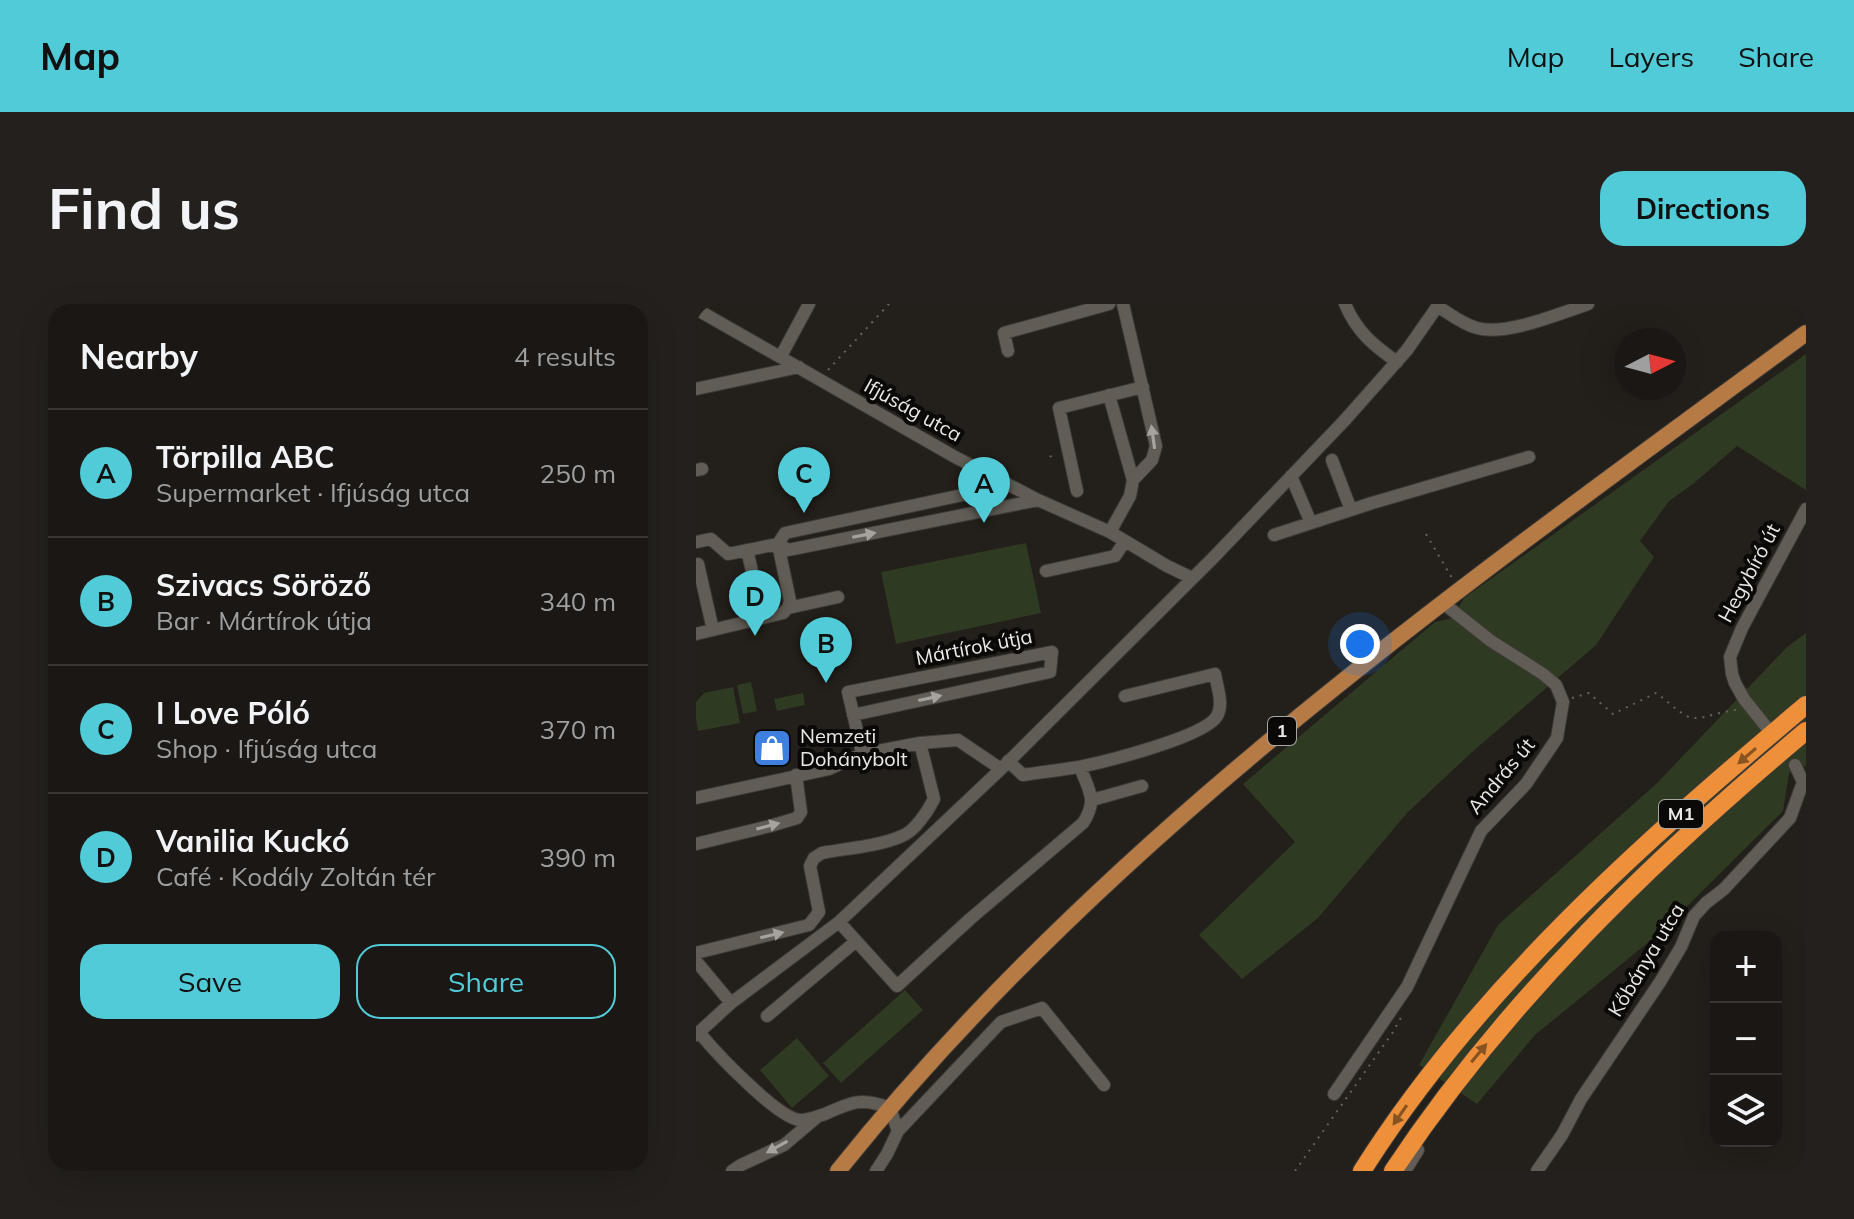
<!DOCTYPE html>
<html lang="en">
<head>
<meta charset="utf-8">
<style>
	body { margin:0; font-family:Mulish,sans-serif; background:#23201d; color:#f1f3f6 }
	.controls { position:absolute; right:24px; bottom:24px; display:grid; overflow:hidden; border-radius:16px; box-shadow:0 8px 32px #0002 }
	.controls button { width:72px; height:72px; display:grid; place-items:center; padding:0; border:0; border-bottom:2px solid #383634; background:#1a1714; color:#f1f3f6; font:40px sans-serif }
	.compass { position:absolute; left:918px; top:24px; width:72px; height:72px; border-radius:50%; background:#1a1714; box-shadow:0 8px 32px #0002; rotate:84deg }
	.you { position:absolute; left:664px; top:340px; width:28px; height:28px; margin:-20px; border:6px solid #fff; border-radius:50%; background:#1a73e8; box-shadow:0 0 0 12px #1a73e833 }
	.badge { display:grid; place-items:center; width:52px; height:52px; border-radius:50%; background:#52cbd8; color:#111; font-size:26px; font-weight:700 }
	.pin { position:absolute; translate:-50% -66px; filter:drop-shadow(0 2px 4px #0008) }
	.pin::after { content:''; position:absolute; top:42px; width:28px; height:24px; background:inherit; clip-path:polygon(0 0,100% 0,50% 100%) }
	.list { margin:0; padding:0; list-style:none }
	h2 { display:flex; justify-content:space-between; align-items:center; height:104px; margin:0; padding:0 32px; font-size:34px }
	h2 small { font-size:26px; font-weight:400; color:#9f9fa0 }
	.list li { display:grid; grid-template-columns:52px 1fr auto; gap:24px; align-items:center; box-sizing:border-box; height:128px; padding:0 32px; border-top:2px solid #383634 }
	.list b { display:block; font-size:30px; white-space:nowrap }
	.list p { margin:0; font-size:26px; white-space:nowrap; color:#9f9fa0 }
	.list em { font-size:26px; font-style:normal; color:#9f9fa0 }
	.actions { display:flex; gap:16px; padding:24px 32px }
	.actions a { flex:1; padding:18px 0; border:2px solid #52cbd8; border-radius:24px; text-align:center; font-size:28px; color:#52cbd8 }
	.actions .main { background:#52cbd8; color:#111 }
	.icon { flex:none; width:44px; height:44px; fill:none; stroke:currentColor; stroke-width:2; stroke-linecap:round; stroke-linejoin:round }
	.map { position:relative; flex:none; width:1110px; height:867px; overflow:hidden; border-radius:24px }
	header { display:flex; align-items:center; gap:48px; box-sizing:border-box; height:112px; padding:0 40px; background:#52cbd8; color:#111 }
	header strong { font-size:38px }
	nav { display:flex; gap:44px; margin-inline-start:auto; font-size:28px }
	.intro { display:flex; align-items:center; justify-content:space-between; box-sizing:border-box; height:192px; padding:0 48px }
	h1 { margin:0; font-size:56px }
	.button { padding:20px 36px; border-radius:24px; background:#52cbd8; color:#111; font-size:28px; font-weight:700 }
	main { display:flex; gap:48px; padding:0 48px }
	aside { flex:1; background:#1a1714; border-radius:24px; box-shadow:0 8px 32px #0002 }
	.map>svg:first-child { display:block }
	.green { fill:#2f3a22 }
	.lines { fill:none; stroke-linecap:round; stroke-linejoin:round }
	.minor-casing { stroke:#3d3a36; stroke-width:14 }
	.major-casing { stroke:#3d3a36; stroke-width:18 }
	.highway-casing { stroke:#3d3a36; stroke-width:20 }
	.path { stroke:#65625d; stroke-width:2; stroke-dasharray:2 6; stroke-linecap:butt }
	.minor { stroke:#615d56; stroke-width:12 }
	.major { stroke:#b67b45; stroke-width:16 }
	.highway { stroke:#ee8f39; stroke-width:18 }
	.oneway { fill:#a6a39e }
	.oneway2 { fill:#885322 }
	.labels { text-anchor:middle; stroke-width:8; stroke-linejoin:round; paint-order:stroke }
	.shield { fill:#0b0907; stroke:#a8a6a2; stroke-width:2 }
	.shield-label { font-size:18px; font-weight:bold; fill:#ebe9e5 }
	.street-label { font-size:20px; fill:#ebe9e5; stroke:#0b0907 }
	.poi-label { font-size:20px; fill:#ebe9e5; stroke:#0b0907; text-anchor:start }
</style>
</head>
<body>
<header>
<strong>Map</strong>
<nav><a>Map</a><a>Layers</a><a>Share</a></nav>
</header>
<div class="intro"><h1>Find us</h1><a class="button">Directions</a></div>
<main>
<aside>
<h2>Nearby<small>4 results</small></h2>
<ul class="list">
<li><span class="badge">A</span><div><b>Törpilla ABC</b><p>Supermarket · Ifjúság utca</p></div><em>250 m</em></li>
<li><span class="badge">B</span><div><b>Szivacs Söröző</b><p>Bar · Mártírok útja</p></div><em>340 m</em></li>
<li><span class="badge">C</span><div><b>I Love Póló</b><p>Shop · Ifjúság utca</p></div><em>370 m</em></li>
<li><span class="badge">D</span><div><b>Vanilia Kuckó</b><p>Café · Kodály Zoltán tér</p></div><em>390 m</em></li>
</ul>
<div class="actions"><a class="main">Save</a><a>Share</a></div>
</aside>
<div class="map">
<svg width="1110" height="867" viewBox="0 0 1110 867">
	<rect width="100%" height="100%" fill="#231f1a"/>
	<path class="green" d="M 1110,50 L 1110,186 L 1041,142 L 997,180 L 973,197 L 944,237 L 958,253 L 900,341 L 775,449 L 712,508 L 622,614 L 546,675 L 503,631 L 599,538 L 547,480 L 739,318 L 757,314 L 768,294 Z
		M 330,239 L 345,309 L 200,340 L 185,268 Z
		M 1110,329 L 1110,462 L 1093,469 L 1087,507 L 965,628 L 839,731 L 781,800 L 723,761 L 802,621 L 960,480 L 1091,343 Z
		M 55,378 L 61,407 L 47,410 L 41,381 Z
		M 37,383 L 44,419 L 2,427 L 0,415 L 0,398 L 8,389 Z
		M 107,389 L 109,401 L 81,407 L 78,395 Z
		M 209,686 L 227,706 L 145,779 L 127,759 Z
		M 101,734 L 133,772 L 96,804 L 64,766 Z"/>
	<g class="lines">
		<g class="minor-casing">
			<path id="minor" d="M 427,0 L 460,142 L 456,156 L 437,176
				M 649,0 C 661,28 677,41 701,58
				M 741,2 C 754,10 766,20 781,24 C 810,32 862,10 892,0
				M 0,5 L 259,153 L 342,196 L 414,228 L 471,262 L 496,274
				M 312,47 L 308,29 L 413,0
				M 85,52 L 113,0
				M 0,85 L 103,63
				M 413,91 L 437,176 L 434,192 L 414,228
				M 636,156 L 655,206
				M 0,166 L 6,165
				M 595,172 L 615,219
				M 313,181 L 89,229 L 82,240 L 92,246 L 342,196
				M 381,187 L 363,104 L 447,83
				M 578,231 L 676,199 L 833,153
				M 0,238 L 15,235 L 32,250 L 82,240 L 94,297 L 92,304 L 87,309 L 0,330
				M 51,246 L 67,314
				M 2,260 L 17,326
				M 350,267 L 419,252 L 429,237
				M 92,304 L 142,293
				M 157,411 L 354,368 L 356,348 L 152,388 C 157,409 162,430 166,450
				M 1072,425 L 1048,395 L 1039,379 L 1036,370 L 1034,353 L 1046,324 L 1110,205
				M 312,457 L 327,471 C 346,468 365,466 383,463 C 408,458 509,433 521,412 C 528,400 521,383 519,370 L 429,392
				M 1099,461 L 1107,478
				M 0,494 L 133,465 L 166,450 L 224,439 L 262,436 L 305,465
				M 396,496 L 446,482
				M 0,540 L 74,522 L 101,514 L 105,508 L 100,471
				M 143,618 L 201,682 L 274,615 L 387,519 C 402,496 393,487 384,463
				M 0,649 L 113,621 L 123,608 L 114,562 L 118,554 L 126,549 C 151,544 181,543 206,532 C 219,527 232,507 238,495 L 224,439
				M 0,657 L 35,699
				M 71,712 L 159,638
				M 3,728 C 18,747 83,816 105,816 C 113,816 122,812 129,810 C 155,798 166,793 194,804 L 202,827 L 191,850 L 180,867
				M 0,731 L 35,699 L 143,618 L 305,465 L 517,254 L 648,117 L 711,46 L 743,0
				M 638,790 L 711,683 L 785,527 L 830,480 L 861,434 L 867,398 L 860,381 L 847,370 L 795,337 L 747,299
				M 202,827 L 305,718 L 346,704 L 408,781
				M 36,867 L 45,861 L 88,841 L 120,814
				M 709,867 L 722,846
				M 841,867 L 866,831 L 885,795 L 964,678 L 985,643 L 998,612 L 1010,599 L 1028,585 L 1094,514 L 1107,478"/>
		</g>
		<g class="major-casing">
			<path id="major" d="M 142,867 C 410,531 767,282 1110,29"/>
		</g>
		<g class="highway-casing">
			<path id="highway" d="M 666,867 C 781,685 947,538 1110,401
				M 697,867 C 808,699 956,556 1110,427"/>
		</g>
		<path class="path" d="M 132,66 L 193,0
			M 354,153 L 359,148
			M 730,230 L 756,274
			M 876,394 L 893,389 L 917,410 L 960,389 C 970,395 987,414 998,414 C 1008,415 1028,406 1042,406
			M 599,867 L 697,728 L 707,710"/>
		<use href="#minor" class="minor"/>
		<use href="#major" class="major"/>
		<use href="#highway" class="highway"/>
	</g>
	<defs><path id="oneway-solid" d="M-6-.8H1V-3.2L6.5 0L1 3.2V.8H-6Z" transform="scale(2)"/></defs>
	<g class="oneway">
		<use href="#oneway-solid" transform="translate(457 133) rotate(-98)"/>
		<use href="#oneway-solid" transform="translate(168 231) rotate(-11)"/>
		<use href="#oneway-solid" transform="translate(234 394) rotate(-12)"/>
		<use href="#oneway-solid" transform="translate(72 522) rotate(-15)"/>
		<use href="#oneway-solid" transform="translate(76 631) rotate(-13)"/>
		<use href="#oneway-solid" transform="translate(81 843) rotate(151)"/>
	</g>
	<g class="oneway2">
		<use href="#oneway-solid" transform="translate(1051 452) rotate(139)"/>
		<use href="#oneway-solid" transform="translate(783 749) rotate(-50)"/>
		<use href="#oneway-solid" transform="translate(704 811) rotate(125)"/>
	</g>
	<defs>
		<g id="shop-square" transform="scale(2)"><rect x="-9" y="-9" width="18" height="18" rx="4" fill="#3f7fe0" stroke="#0b0907"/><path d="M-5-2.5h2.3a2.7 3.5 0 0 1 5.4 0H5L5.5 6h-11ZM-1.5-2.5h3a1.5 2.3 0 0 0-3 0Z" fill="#fff"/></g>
	</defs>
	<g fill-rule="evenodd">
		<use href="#shop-square" x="76" y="444"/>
	</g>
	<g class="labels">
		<g class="shield">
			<rect x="572" y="413" width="28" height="28" rx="6"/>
			<rect x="963" y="496" width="44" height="28" rx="6"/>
		</g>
		<g class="shield-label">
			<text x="586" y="433">1</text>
			<text x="985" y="516">M1</text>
		</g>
		<g class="street-label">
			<text transform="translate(217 106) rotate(29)" y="7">Ifjúság utca</text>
			<text transform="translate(1053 269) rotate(-62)" y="7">Hegybíró út</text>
			<text transform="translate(278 343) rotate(-11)" y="7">Mártírok útja</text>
			<text transform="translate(805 472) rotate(-50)" y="7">András út</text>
			<text transform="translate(950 656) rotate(-59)" y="7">Kőbánya utca</text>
		</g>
		<g class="poi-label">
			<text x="104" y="439">Nemzeti<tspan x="104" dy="23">Dohánybolt</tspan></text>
		</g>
	</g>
</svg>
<div class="controls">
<button>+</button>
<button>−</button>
<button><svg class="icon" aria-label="layers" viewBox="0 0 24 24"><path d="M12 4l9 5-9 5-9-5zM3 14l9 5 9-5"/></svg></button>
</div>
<svg class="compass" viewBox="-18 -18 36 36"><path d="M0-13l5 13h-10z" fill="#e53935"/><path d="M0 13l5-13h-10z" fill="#9f9fa0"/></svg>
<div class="you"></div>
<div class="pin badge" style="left:288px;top:219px">A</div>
<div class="pin badge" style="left:130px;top:379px">B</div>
<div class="pin badge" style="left:108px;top:209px">C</div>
<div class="pin badge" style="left:59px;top:332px">D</div>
</div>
</main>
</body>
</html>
